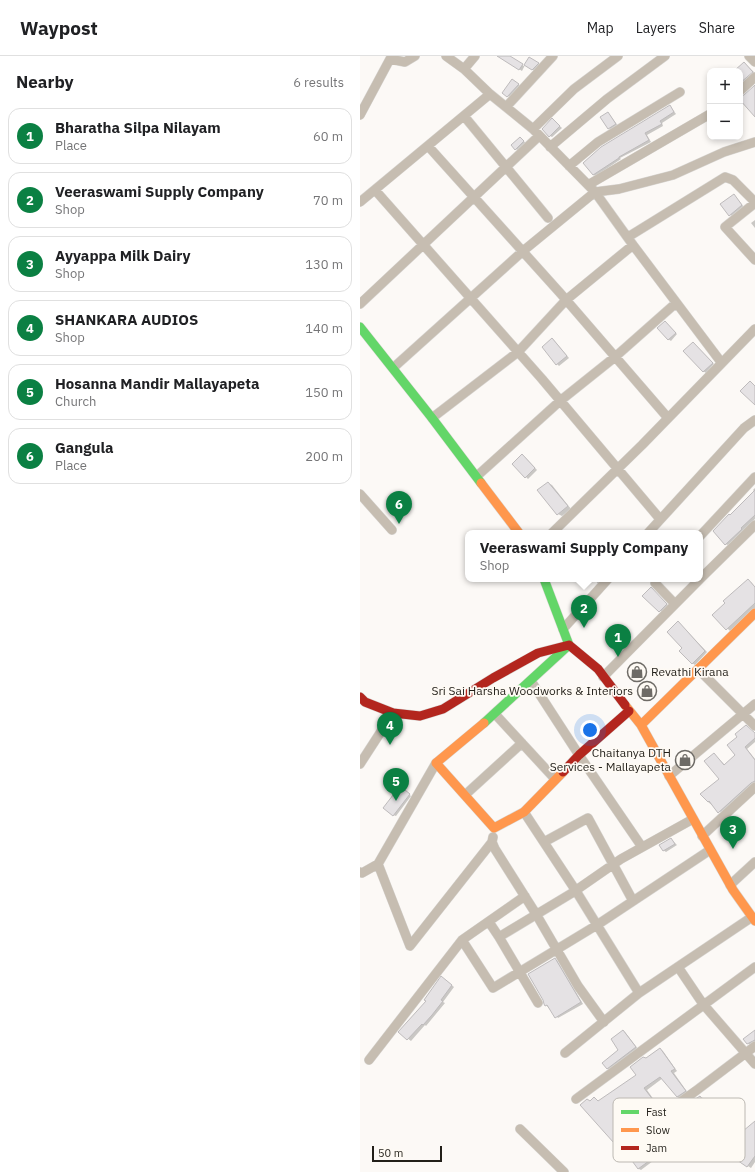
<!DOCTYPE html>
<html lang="en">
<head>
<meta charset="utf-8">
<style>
	body { margin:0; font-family:"IBM Plex Sans",sans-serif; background:#f6f6f6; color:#202124 }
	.controls { position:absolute; right:12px; top:12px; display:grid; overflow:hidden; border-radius:8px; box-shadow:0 2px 6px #0003 }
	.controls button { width:36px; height:36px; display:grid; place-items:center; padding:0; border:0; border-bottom:1px solid #e0e0e0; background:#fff; color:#202124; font:20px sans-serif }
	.scale { position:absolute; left:12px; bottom:10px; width:70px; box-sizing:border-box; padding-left:4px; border:2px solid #221f19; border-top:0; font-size:11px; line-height:14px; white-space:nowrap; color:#221f19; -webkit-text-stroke:3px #fefaf4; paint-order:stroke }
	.you { position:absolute; left:230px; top:674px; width:14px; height:14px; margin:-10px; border:3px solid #fff; border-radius:50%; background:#1a73e8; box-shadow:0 0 0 6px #1a73e833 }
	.badge { display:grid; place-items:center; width:26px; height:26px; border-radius:50%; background:#0b8043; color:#fff; font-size:13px; font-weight:700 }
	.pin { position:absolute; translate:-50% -33px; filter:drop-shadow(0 1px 2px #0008) }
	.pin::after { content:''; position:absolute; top:21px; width:14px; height:12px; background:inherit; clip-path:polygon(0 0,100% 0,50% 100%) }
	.popup { position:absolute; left:105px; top:474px; width:238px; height:52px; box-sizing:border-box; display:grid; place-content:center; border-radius:8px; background:#fff; filter:drop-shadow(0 1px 3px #0005); font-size:13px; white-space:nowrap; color:#757577 }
	.popup b { font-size:15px; color:#202124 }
	.popup::after { content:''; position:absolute; left:50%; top:100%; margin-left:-8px; border:8px solid transparent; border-top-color:#fff }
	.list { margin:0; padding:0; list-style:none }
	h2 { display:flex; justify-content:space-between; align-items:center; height:52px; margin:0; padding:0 16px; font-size:17px }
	h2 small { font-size:13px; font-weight:400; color:#757577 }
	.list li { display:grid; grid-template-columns:26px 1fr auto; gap:12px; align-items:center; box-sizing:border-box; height:56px; margin:0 8px 8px; padding:0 8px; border:1px solid #e0e0e0; border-radius:12px }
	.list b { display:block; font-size:15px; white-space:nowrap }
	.list p { margin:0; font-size:13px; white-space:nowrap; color:#757577 }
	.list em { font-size:13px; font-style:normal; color:#757577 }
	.map { position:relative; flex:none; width:395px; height:1116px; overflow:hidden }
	header { display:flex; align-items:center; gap:24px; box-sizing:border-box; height:56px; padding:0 20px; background:#fff; border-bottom:1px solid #e0e0e0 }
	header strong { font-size:19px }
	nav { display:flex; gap:22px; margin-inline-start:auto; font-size:14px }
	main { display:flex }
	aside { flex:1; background:#fff }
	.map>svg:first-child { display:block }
	.shadow { fill:#0003 }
	.building { fill:#e5e2e4; stroke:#bebbbc }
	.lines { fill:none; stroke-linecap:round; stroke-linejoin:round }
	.street-casing { stroke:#d8d6d3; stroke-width:10 }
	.fast-casing { stroke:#d8d6d3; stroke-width:10 }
	.slow-casing { stroke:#d8d6d3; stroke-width:10 }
	.jam-casing { stroke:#d8d6d3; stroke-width:10 }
	.street { stroke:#c6bdb1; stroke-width:9 }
	.fast { stroke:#63d668; stroke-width:9 }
	.slow { stroke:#ff974d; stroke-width:9 }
	.jam { stroke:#b3261e; stroke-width:9 }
	.labels { text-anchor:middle; stroke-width:3.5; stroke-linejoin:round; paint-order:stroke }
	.poi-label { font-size:12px; fill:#221f19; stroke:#fefaf4; text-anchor:end }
	.key { fill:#fefaf4; stroke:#bcb8b2; stroke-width:1 }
	.key-label { font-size:11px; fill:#221f19 }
</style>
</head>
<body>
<header>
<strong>Waypost</strong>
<nav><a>Map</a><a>Layers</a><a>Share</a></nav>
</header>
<main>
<aside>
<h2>Nearby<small>6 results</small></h2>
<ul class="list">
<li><span class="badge">1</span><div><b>Bharatha Silpa Nilayam</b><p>Place</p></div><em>60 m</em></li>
<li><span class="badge">2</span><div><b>Veeraswami Supply Company</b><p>Shop</p></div><em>70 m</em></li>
<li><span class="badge">3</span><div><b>Ayyappa Milk Dairy</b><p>Shop</p></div><em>130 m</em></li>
<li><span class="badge">4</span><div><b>SHANKARA AUDIOS</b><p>Shop</p></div><em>140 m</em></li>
<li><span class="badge">5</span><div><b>Hosanna Mandir Mallayapeta</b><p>Church</p></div><em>150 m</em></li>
<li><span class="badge">6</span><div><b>Gangula</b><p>Place</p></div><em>200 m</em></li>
</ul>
</aside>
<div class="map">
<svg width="395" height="1116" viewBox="0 0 395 1116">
	<rect width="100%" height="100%" fill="#fcf9f6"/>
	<path class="shadow" d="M 148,0 L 164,10 L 170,2 L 180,9 L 175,15 L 165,9 L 162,15 L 145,4 Z
		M 384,7 L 395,17 L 380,31 L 380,15 L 376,15 Z
		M 155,26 L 161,30 L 150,42 L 148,40 Z
		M 310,50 L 316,58 L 302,67 L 303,70 L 287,79 L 291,86 L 260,102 L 261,103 L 236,120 L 233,119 Z
		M 248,57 L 250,59 L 258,70 L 251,74 L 249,72 Z
		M 193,64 L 202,72 L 192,81 L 190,80 Z
		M 160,82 L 166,87 L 158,95 L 152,89 Z
		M 374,139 L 384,151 L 372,160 L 370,159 Z
		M 395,164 L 395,172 L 391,167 Z
		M 305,266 L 317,278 L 311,285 L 308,283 Z
		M 193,283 L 209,302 L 199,310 L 197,308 Z
		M 333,287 L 354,308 L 346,317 L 343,315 Z
		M 165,401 L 177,414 L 168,423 L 166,421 Z
		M 188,427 L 192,429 L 211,453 L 202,460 L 198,458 Z
		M 395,432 L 395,463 L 368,489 L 365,488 L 370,460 L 395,436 L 393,434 Z
		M 233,523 L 246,523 L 239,528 Z
		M 391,526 L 395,531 L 395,552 L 370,575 L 354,559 Z
		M 293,534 L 309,550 L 302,556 L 300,555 Z
		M 320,568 L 347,596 L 335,609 L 332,607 L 324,592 Z
		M 395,678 L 395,686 L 387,693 L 395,703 L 395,727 L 362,757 L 348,746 L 360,723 L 354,698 L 365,709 L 377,700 Z
		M 42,733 L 51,740 L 36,760 L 33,759 Z
		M 311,783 L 317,789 L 306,796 L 303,794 Z
		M 195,903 L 197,904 L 223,948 L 198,962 L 186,949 Z
		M 84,923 L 94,931 L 83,946 L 85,947 L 66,970 L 65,969 L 51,985 L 39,976 L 68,945 Z
		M 263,975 L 265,976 L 278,993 L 250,1014 L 247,1012 L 260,994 Z
		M 395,977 L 395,986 L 390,989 L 384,983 Z
		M 300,993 L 303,995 L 317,1015 L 314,1017 L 328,1037 L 320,1042 L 317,1041 L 303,1022 L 287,1034 L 302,1055 L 258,1088 L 255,1086 L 230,1046 L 234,1042 L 239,1046 L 277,1019 L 286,1003 Z
		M 340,1041 L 343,1042 L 350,1053 L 332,1066 L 334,1069 L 314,1084 L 317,1087 L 281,1114 L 279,1113 L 268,1098 L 328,1052 Z
		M 395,1067 L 395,1106 L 391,1112 L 372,1100 L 383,1076 Z"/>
	<path class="building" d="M 137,0 L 150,0 L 163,8 L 159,14 Z
		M 169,1 L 179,7 L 172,14 L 164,9 Z
		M 384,6 L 393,16 L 380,27 L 380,15 L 374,15 Z
		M 152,23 L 159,28 L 147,41 L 142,37 Z
		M 395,29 L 395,61 L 380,44 L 380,41 L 384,39 Z
		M 310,49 L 314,56 L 300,65 L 302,68 L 285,77 L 289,84 L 259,101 L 259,102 L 233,119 L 223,107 L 241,91 Z
		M 248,56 L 256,68 L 248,73 L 240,61 Z
		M 192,62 L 200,70 L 189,81 L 182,73 Z
		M 160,81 L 164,85 L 155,94 L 151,89 Z
		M 374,138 L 382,149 L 369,160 L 360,148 Z
		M 305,265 L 316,277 L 308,284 L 297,272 Z
		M 192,282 L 207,300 L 196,309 L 182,291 Z
		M 333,286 L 353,307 L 343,316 L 323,295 Z
		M 390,325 L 395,330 L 395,349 L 380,335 Z
		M 162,398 L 175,412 L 165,422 L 152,408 Z
		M 188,426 L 208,450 L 197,459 L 177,434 Z
		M 395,434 L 395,459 L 381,472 L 382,473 L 365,489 L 353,475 L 369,458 L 370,459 Z
		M 388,523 L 395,531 L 395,547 L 366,574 L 352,559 L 365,547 L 363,545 Z
		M 291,531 L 307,548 L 299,556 L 282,540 Z
		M 318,565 L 345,595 L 332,608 L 319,595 L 322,592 L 307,576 Z
		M 386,669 L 395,677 L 395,682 L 385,691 L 395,704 L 395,725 L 391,727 L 358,757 L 349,745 L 348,746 L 340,738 L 359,723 L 344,705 L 354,697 L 364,709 L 375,699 L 367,689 L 377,681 L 375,678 Z
		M 40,730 L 50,738 L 33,760 L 23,752 Z
		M 311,782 L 315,788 L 303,795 L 299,789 Z
		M 195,902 L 221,946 L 195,962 L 187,949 L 185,950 L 184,948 L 183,944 L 168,918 Z
		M 81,920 L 92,929 L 81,944 L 83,945 L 72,959 L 63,969 L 62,968 L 47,984 L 38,976 L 66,945 L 64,944 Z
		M 263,974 L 276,991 L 247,1013 L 242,1007 L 258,994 L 251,983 Z
		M 395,974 L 395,984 L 387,988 L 383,983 Z
		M 300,992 L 315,1013 L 311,1015 L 326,1035 L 317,1041 L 300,1021 L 284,1032 L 300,1053 L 254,1087 L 220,1049 L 227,1043 L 230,1045 L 234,1041 L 238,1045 L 276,1019 L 270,1011 L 283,1001 L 286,1002 Z
		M 340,1040 L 348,1051 L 330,1064 L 333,1067 L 312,1082 L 315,1086 L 278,1113 L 267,1098 L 286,1082 L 284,1080 L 301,1067 L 303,1069 L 327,1052 L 325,1050 Z
		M 366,1064 L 383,1075 L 395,1065 L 395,1100 L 387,1111 L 371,1100 L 373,1098 L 352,1084 Z"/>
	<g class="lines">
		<g class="street-casing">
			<path id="street" d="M 86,0 L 104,13 L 130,38 L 173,73 L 235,136 L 273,189 L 361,306
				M 389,0 L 395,6
				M 104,13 L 115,0
				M 380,35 L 395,21
				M 146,51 L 193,0
				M 0,59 L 30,3 L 45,6 L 55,0
				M 104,60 L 188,162
				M 173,73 L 214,33 L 258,0
				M 68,90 L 201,238 L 308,362
				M 190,91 L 247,43 L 305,0
				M 209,110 L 238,86 L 320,36
				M 228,129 L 350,58
				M 15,134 L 182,323 L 300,463
				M 0,146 L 130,38
				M 395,147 L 365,171 L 395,204
				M 268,181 L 365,121 L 373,124 L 395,146
				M 0,248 L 179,80
				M 33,312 L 163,195 L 235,136 L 259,133 L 313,119 L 364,96 L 395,86
				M 72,362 L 158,296 L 206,244 L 273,189
				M 117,420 L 200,345 L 255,301 L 316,247
				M 0,438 L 32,474
				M 192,477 L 282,389 L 395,273
				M 288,477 L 384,372 L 395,364
				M 340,480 L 395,421
				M 340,523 L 395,469
				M 295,527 L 315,548
				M 203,573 L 248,523
				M 338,613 L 395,670
				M 243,621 L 340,523
				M 171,625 L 219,699 L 282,791
				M 135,658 L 195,723
				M 76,707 L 18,808 L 50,890 L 132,786
				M 0,708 L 33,657
				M 309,720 L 395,648
				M 105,739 L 162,687
				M 164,756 L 216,835 L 279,937
				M 342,780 L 395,731
				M 133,781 L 132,786 L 135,793 L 176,858 L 218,930 L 244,966
				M 184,786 L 228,762 L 273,845
				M 0,816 L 2,817 L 18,808
				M 370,829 L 395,806
				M 129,866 L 139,881 L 178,947
				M 139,881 L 212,837 L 261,803 L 333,763
				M 102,884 L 133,932 L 237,869 L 350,794
				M 318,911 L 343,948 L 395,1008
				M 205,997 L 279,937 L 392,861
				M 9,1004 L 102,884 L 165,840
				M 216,1043 L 395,911
				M 160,1073 L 204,1116
				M 258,1091 L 337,1034 L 395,990"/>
		</g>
		<g class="fast-casing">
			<path id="fast" d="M 0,271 L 72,362 L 121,427
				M 124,667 L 209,589 L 184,523"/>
		</g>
		<g class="slow-casing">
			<path id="slow" d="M 121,427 L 159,477
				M 265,649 L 281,669 L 373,834 L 395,865
				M 124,667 L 76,707 L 134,772 L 164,756 L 203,716
				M 281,669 L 395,557"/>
		</g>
		<g class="jam-casing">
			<path id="jam" d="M 0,641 L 5,646 L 33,657 L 60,660 L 83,653 L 133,622 L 178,597 L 209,589 L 238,613 L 265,649
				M 203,716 L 219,699 L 269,655"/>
		</g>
		<use href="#street" class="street"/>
		<use href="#fast" class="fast"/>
		<use href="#slow" class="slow"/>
		<use href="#jam" class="jam"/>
	</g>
	<defs>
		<g id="shop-ring" transform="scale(1)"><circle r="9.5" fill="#fefaf4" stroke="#6e6b66" stroke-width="1.5"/><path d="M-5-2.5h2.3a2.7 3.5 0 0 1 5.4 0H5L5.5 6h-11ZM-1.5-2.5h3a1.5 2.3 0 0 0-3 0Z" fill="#6e6b66"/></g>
	</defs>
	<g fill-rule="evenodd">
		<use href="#shop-ring" x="277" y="616"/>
		<use href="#shop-ring" x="287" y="635"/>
		<use href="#shop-ring" x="325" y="704"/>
	</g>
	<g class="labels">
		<g class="poi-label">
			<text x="291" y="620" text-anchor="start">Revathi Kirana</text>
			<text x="273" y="639">Sri Sai Harsha Woodworks &amp; Interiors</text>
			<text x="311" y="701">Chaitanya DTH<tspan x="311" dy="14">Services - Mallayapeta</tspan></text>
		</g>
	</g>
	<rect x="253" y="1042" width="132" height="64" rx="6" class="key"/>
	<rect x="261" y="1054" width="18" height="4" fill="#63d668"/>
	<rect x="261" y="1072" width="18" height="4" fill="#ff974d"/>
	<rect x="261" y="1090" width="18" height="4" fill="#b3261e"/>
	<g class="key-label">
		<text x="286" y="1060">Fast</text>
		<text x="286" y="1078">Slow</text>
		<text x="286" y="1096">Jam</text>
	</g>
</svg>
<div class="controls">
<button>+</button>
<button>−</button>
</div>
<div class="scale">50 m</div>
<div class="you"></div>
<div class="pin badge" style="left:258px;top:601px">1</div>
<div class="pin badge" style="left:224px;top:572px">2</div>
<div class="popup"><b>Veeraswami Supply Company</b>Shop</div>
<div class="pin badge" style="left:373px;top:793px">3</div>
<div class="pin badge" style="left:30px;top:689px">4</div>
<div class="pin badge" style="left:36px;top:745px">5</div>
<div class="pin badge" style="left:39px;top:468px">6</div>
</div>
</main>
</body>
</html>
